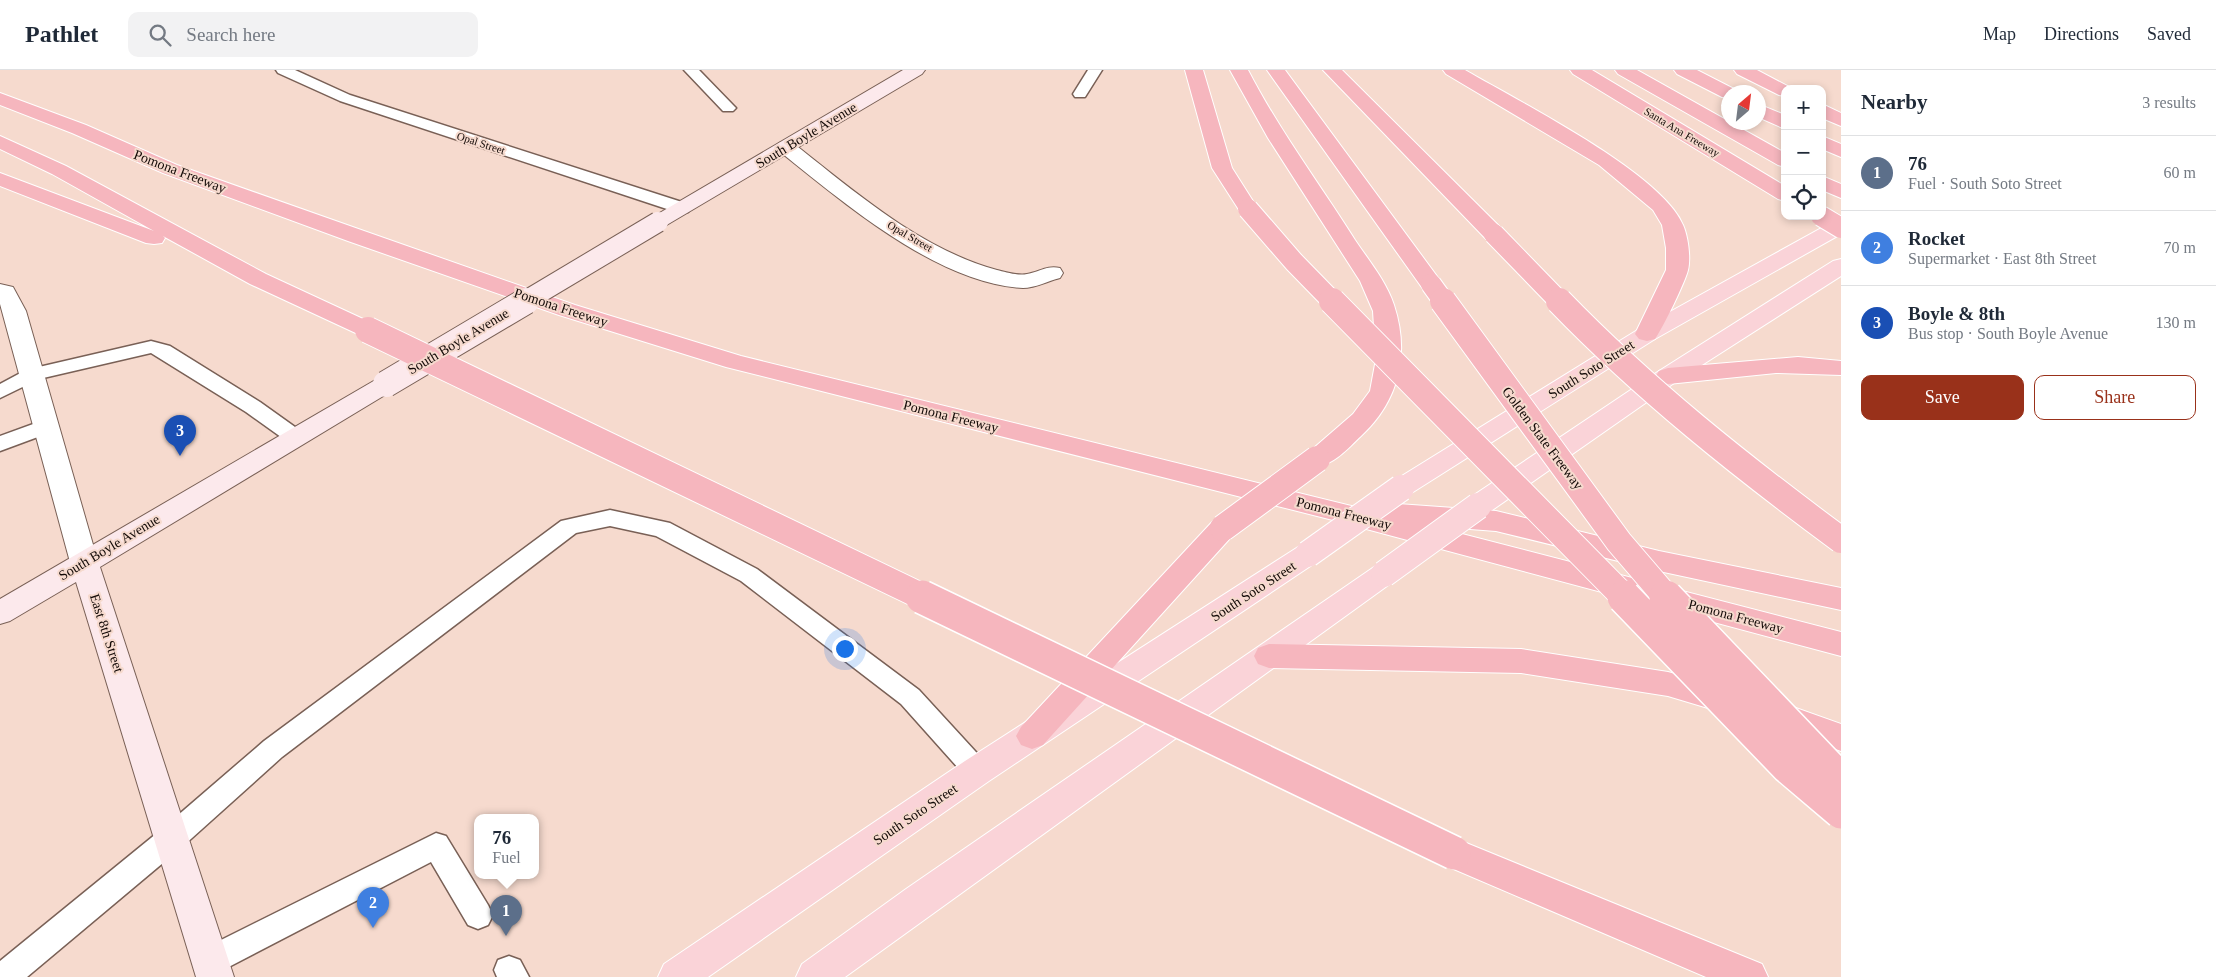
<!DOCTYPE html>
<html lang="en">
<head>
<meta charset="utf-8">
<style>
	body { margin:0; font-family:"Times New Roman",serif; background:#f2f2f3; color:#1f2937 }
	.controls { position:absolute; right:15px; top:15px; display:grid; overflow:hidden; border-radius:10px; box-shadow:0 2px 8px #0003 }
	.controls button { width:45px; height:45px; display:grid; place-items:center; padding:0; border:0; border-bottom:1px solid #e0e1e3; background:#fff; color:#1f2937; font:25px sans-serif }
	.compass { position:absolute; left:1721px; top:15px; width:45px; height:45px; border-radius:50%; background:#fff; box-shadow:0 2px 8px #0003; rotate:28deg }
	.you { position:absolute; left:844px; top:578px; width:18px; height:18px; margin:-12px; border:4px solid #fff; border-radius:50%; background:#1a73e8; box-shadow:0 0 0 8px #1a73e833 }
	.badge { display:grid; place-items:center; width:32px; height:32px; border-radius:50%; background:#99311a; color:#fff; font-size:16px; font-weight:700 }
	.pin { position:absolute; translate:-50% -41px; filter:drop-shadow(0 1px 2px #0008) }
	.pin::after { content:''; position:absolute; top:26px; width:18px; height:15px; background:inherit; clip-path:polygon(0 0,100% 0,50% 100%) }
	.popup { position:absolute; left:474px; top:744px; width:65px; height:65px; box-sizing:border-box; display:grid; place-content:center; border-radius:10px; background:#fff; filter:drop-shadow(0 1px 4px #0005); font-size:16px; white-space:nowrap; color:#747a83 }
	.popup b { font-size:19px; color:#1f2937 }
	.popup::after { content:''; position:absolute; left:50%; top:100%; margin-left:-10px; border:10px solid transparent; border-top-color:#fff }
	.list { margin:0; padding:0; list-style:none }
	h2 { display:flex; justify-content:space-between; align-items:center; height:65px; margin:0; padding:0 20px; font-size:21px }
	h2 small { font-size:16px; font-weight:400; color:#747a83 }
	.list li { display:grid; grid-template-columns:32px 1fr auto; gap:15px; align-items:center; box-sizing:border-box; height:75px; padding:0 20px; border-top:1px solid #e0e1e3 }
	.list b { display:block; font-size:19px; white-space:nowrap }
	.list p { margin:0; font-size:16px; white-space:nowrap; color:#747a83 }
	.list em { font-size:16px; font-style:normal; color:#747a83 }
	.actions { display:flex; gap:10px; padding:15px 20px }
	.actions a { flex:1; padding:11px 0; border:1px solid #99311a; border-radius:10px; text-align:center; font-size:18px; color:#99311a }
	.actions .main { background:#99311a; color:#fff }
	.icon { flex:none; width:28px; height:28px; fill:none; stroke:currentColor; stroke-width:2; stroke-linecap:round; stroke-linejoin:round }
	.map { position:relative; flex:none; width:1841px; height:907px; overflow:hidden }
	header { display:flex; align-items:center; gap:30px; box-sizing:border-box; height:70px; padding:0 25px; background:#fff; border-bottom:1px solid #e0e1e3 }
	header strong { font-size:24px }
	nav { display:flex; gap:28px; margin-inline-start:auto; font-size:18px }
	.search { width:350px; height:45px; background:#f2f2f3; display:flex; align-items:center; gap:12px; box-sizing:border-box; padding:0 18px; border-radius:10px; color:#747a83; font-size:19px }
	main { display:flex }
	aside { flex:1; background:#fff }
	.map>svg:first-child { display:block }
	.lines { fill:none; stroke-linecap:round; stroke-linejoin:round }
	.lane-casing { stroke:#796056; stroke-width:3 }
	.street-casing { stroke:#796056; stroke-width:2 }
	.secondary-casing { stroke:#796056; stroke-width:2 }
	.primary-casing { stroke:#fff; stroke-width:2 }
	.highway-casing { stroke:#fff; stroke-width:2 }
	.lane { fill:#fff; fill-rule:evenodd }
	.street { fill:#fff; fill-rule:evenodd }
	.secondary { fill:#fce9ec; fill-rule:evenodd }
	.primary { fill:#fad3d8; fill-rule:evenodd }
	.highway { fill:#f6b6be; fill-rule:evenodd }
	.secondary-bridge-far1-casing { stroke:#796056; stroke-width:22; stroke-linecap:butt }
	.secondary-bridge-casing { stroke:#796056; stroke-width:28; stroke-linecap:butt }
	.primary-bridge-casing { stroke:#fff; stroke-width:28; stroke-linecap:butt }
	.highway-bridge-far2-casing { stroke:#fff; stroke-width:22; stroke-linecap:butt }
	.highway-bridge-far1-casing { stroke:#fff; stroke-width:28; stroke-linecap:butt }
	.highway-bridge-casing { stroke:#fff; stroke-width:36; stroke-linecap:butt }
	.secondary-bridge-far1 { stroke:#fce9ec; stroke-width:20 }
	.secondary-bridge { stroke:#fce9ec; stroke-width:26 }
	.primary-bridge { stroke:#fad3d8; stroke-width:26 }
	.highway-bridge-far2 { stroke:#f6b6be; stroke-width:20 }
	.highway-bridge-far1 { stroke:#f6b6be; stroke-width:26 }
	.highway-bridge { stroke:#f6b6be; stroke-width:33 }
	.labels { text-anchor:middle; stroke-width:4; stroke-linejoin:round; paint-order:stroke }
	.far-street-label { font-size:11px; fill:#130a07; stroke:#f6dace }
	.street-label { font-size:14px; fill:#130a07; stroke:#f6dace }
</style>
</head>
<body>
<header>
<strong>Pathlet</strong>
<div class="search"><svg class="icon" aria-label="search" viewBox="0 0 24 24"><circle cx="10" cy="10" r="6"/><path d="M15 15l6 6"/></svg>Search here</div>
<nav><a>Map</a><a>Directions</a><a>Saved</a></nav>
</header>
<main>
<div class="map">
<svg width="1841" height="907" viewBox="0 0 1841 907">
	<rect width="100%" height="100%" fill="#f6dace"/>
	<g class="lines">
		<g class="lane-casing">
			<path id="lane" d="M 276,0 L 295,0 L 350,25 L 688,134 L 690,138 L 688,142 L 676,142 L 340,31 L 278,3 Z
				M 684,0 L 699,0 L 733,35 L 736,38 L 733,41 L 723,41 Z
				M 1088,0 L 1102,0 L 1085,27 L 1075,27 L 1073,24 Z
				M 151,271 L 170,276 L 260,332 L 302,362 L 305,367 L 302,372 L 295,374 L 288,372 L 246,342 L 151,283 L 39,309 L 0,328 L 0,314 L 26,300 Z
				M 47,349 L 54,351 L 57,356 L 54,361 L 0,381 L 0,366 Z
				M 610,440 L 670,453 L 757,499 L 919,620 L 986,693 L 990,701 L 986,709 L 977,712 L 968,709 L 901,634 L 741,511 L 656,466 L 610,456 L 576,463 L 282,687 L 182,777 L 27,907 L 0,907 L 0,891 L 162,759 L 264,671 L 561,451 Z
				M 436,763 L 446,766 L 488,835 L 493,845 L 488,855 L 478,859 L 468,855 L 431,792 L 221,901 L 210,905 L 199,901 L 195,891 L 199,881 Z
				M 509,886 L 520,890 L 529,907 L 497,907 L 494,900 L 498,890 Z"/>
		</g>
		<g class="street-casing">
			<path id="street" d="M 786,71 L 793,73 C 854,121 920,179 997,200 C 1005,202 1018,206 1027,204 C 1039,202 1047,195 1060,198 L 1063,203 L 1060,208 C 1048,211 1035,218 1023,218 C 938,214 843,132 779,81 L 776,77 L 779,73 Z
				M 0,214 L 13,217 L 26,241 L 98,492 L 94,499 L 84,502 L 74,499 L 70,492 L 0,234 Z"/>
		</g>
		<g class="secondary-casing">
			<path id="secondary" d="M 903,0 L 925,0 L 922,4 L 665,156 L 658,158 L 651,156 L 647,152 L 651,148 Z
				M 386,306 L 395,309 L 398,314 L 395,319 L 100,497 L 234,907 L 196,907 L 76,512 L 10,551 L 0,554 L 0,529 L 377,309 Z"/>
		</g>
		<g class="primary-casing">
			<path id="primary" d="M 1841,149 L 1841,164 L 1655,269 L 1410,424 L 1401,427 L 1392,424 L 1388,418 L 1392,412 L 1639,259 L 1834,151 Z
				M 1841,189 L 1841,206 L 1677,311 L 1488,443 L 1478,445 L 1468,443 L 1464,436 L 1468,429 L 1659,301 L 1833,191 Z
				M 1308,474 L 1318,477 L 1322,484 L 1318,491 L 989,711 L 708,907 L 658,907 L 664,894 L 965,691 L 1298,477 Z
				M 1384,493 L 1394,497 L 1398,504 L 1394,511 L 845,907 L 796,907 L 802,894 L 906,819 L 1374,497 Z"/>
		</g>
		<g class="highway-casing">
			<path id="highway" d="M 1185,0 L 1203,0 L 1232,98 L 1258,139 L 1255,143 L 1248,145 L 1241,143 L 1212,98 Z
				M 1230,0 L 1248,0 C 1279,60 1319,113 1355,170 C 1369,191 1386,211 1394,235 C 1410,284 1399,331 1361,366 C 1346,380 1329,401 1308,395 L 1304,389 L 1308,383 L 1353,344 L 1370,321 L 1376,289 L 1373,241 L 1360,211 L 1268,68 Z
				M 1267,0 L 1285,0 L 1439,209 L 1442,214 L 1439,219 L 1431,221 L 1423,219 Z
				M 1323,0 L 1342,0 L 1502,159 L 1505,164 L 1502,169 L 1494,170 L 1486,169 Z
				M 1443,0 L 1465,0 C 1516,30 1662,103 1683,155 C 1688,166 1691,188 1688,200 C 1685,212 1663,258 1655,269 L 1647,271 L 1639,269 L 1635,264 L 1666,200 L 1666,178 L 1662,155 L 1653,140 L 1599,95 L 1446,4 Z
				M 1570,0 L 1592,0 L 1785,116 L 1785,131 L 1778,129 L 1573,4 Z
				M 1615,0 L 1637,0 L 1785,83 L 1785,97 L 1778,95 L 1618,4 Z
				M 1674,0 L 1697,0 L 1734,19 L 1737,22 L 1728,22 L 1728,28 L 1722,27 L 1677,4 Z
				M 1734,0 L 1757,0 L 1793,19 L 1785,19 L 1785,26 L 1779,25 L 1737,4 Z
				M 0,23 L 86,55 L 177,95 L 364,161 L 575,235 L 741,286 L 1384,444 L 1388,437 L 1398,434 L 1496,441 L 1659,481 L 1841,518 L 1841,540 L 1659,501 L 1496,461 L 1431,456 L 1841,562 L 1841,586 L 1329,449 L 726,297 L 559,245 L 348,171 L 163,103 L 72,63 L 0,35 Z
				M 1758,34 L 1785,45 L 1785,59 L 1758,47 Z
				M 1822,34 L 1841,43 L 1841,56 L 1822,48 Z
				M 0,66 L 66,96 L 266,204 L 376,255 L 380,260 L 376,265 L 368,267 L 360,265 L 250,214 L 163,166 L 165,168 L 162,173 L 154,174 L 146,173 L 0,116 L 0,103 L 154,161 L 52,104 L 0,79 Z
				M 1822,66 L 1841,74 L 1841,87 L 1822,79 Z
				M 1822,106 L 1841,114 L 1841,128 L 1822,120 Z
				M 1798,287 L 1841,291 L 1841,305 L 1776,303 L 1668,314 L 1659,311 L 1656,306 L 1659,301 L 1668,298 Z
				M 1223,448 L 1233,451 L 1237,458 L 1233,465 L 1043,675 L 1032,679 L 1021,675 L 1016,666 L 1021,657 L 1213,451 Z
				M 1269,574 L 1521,579 L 1668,602 L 1739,622 L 1744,631 L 1739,640 L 1728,644 L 1668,626 L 1521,603 L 1269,598 L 1258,594 L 1254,586 L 1258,578 Z
				M 1779,632 L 1841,654 L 1841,681 L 1768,654 L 1763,645 L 1768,636 Z
				M 1454,768 L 1762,894 L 1768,907 L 1706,907 L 1442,794 L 1437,783 L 1442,772 Z"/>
		</g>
		<use href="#lane" class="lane"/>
		<use href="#street" class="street"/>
		<use href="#secondary" class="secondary"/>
		<use href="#primary" class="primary"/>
		<use href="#highway" class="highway"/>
		<g class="secondary-bridge-far1-casing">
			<path id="secondary-bridge-far1" d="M 524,232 L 658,152"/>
		</g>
		<g class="secondary-bridge-casing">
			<path id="secondary-bridge" d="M 386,314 L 526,231"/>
		</g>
		<g class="primary-bridge-casing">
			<path id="primary-bridge" d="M 1308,484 L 1401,418
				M 1384,504 L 1478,436"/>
		</g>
		<g class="highway-bridge-far2-casing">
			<path id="highway-bridge-far2" d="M 1248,139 L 1294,192 L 1333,232
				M 1821,146 L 1841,158
				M 1494,164 L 1560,232
				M 1431,214 L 1444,232"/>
		</g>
		<g class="highway-bridge-far1-casing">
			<path id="highway-bridge-far1" d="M 1332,231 L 1625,528
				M 1443,231 L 1619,472 L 1667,528
				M 1559,231 C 1645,320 1741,396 1841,470
				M 368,260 L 925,528
				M 1223,458 L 1317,389"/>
		</g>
		<g class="highway-bridge-casing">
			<path id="highway-bridge" d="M 922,527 L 1454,783
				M 1624,527 L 1788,697 L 1841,742
				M 1666,527 L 1841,710"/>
		</g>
		<use href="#secondary-bridge-far1" class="secondary-bridge-far1"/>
		<use href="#secondary-bridge" class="secondary-bridge"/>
		<use href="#primary-bridge" class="primary-bridge"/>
		<use href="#highway-bridge-far2" class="highway-bridge-far2"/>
		<use href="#highway-bridge-far1" class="highway-bridge-far1"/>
		<use href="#highway-bridge" class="highway-bridge"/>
	</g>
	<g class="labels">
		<g class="far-street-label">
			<text transform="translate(1682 62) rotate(31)" y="4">Santa Ana Freeway</text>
			<text transform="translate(481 73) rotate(18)" y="4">Opal Street</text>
			<text transform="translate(910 166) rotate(30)" y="4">Opal Street</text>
		</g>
		<g class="street-label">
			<text transform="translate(806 65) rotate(-31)" y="5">South Boyle Avenue</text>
			<text transform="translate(180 101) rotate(21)" y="5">Pomona Freeway</text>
			<text transform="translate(561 237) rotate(18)" y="5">Pomona Freeway</text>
			<text transform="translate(458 271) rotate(-31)" y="5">South Boyle Avenue</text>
			<text transform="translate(1591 299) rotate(-32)" y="5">South Soto Street</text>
			<text transform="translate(951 346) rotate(14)" y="5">Pomona Freeway</text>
			<text transform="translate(1543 368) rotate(53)" y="5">Golden State Freeway</text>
			<text transform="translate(1344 443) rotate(14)" y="5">Pomona Freeway</text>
			<text transform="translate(109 477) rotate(-31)" y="5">South Boyle Avenue</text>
			<text transform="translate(1253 521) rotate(-33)" y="5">South Soto Street</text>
			<text transform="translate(1736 546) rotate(15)" y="5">Pomona Freeway</text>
			<text transform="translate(107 563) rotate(72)" y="5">East 8th Street</text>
			<text transform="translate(915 744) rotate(-34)" y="5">South Soto Street</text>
		</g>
	</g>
</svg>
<div class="controls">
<button>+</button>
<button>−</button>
<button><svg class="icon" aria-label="locate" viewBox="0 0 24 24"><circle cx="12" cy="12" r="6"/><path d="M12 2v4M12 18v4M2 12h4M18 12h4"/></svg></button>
</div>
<svg class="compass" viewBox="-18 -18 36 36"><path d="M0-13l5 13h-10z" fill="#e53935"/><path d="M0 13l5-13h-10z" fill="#747a83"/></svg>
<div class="you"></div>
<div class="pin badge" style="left:506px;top:866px;background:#5c6f8a">1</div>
<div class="popup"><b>76</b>Fuel</div>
<div class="pin badge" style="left:373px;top:858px;background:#3f7fe0">2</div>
<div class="pin badge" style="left:180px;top:386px;background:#1a4fb4">3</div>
</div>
<aside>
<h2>Nearby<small>3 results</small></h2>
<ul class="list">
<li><span class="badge" style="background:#5c6f8a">1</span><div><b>76</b><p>Fuel · South Soto Street</p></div><em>60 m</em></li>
<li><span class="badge" style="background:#3f7fe0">2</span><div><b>Rocket</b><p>Supermarket · East 8th Street</p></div><em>70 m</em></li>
<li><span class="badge" style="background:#1a4fb4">3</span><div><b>Boyle &amp; 8th</b><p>Bus stop · South Boyle Avenue</p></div><em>130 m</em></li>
</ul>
<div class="actions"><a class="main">Save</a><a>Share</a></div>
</aside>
</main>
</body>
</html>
